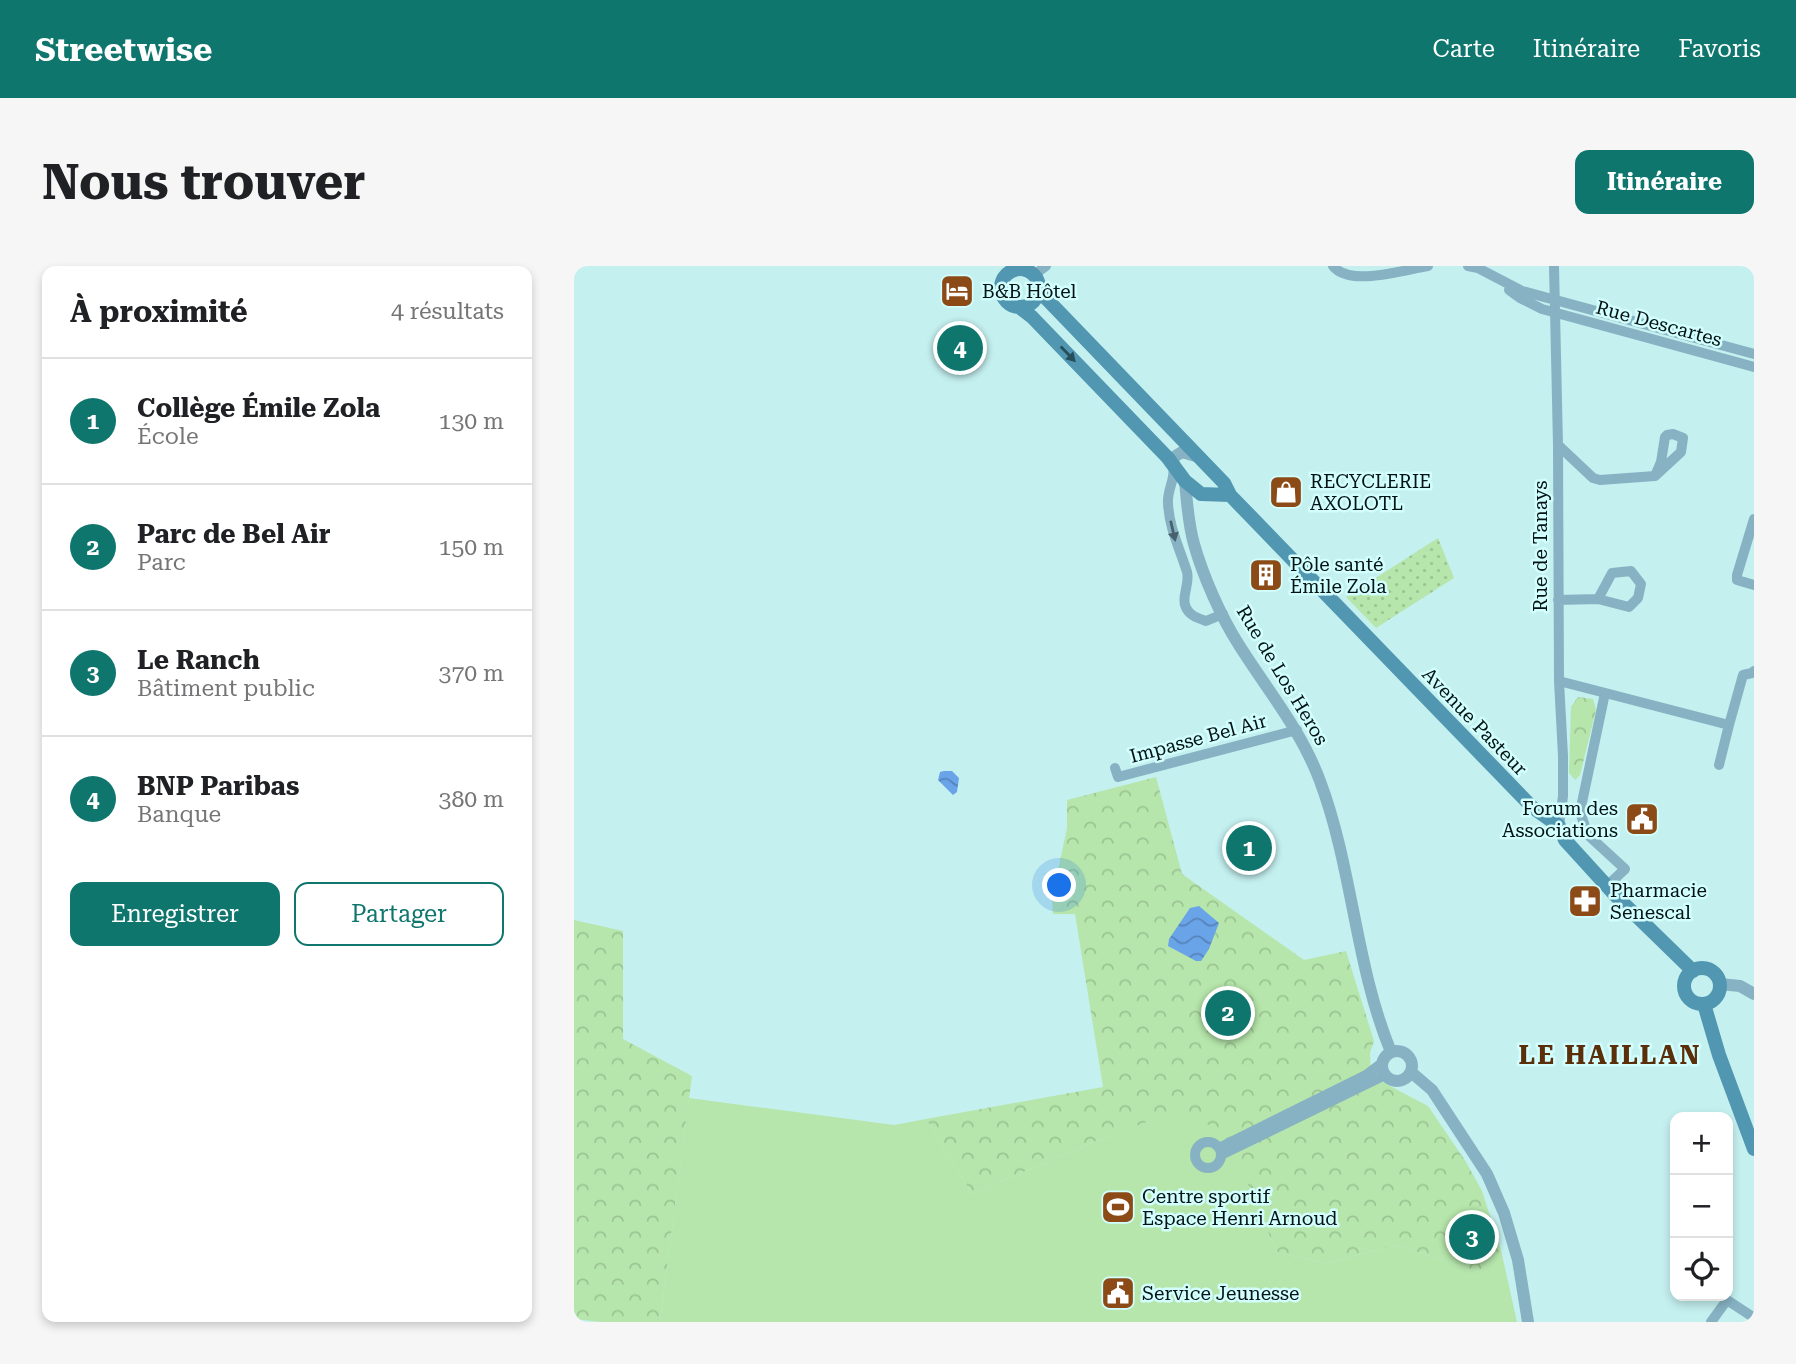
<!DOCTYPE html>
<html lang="fr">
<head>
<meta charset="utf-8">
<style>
	body { margin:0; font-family:"Roboto Serif",serif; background:#f6f6f6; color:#202124 }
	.controls { position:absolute; right:21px; bottom:21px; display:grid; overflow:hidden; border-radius:14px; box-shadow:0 4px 10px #0003 }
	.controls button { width:63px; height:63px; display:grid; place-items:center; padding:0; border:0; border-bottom:2px solid #e0e0e0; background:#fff; color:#202124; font:35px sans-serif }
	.you { position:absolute; left:486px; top:620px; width:24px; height:24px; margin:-18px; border:5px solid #fff; border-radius:50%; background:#1a73e8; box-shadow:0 0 0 10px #1a73e833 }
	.badge { display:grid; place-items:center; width:46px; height:46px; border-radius:50%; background:#0f766e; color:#fff; font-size:23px; font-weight:700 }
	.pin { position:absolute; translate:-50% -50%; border:4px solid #fff; box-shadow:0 2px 7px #0006 }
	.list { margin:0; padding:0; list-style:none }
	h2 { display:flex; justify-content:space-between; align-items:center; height:91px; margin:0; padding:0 28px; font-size:30px }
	h2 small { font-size:23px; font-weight:400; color:#757577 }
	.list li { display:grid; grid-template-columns:46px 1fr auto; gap:21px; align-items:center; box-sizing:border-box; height:126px; padding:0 28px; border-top:2px solid #e0e0e0 }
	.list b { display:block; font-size:26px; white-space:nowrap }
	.list p { margin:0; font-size:23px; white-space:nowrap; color:#757577 }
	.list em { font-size:23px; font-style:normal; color:#757577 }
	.actions { display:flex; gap:14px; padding:21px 28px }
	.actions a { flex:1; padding:16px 0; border:2px solid #0f766e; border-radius:14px; text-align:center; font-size:24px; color:#0f766e }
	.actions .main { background:#0f766e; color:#fff }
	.icon { flex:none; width:38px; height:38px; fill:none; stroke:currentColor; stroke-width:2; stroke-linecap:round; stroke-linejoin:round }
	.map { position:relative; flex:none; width:1180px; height:1056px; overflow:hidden; border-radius:14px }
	header { display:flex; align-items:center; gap:42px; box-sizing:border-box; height:98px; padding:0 35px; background:#0f766e; color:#fff }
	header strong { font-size:33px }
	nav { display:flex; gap:38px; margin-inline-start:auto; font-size:24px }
	.intro { display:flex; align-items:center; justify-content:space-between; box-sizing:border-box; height:168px; padding:0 42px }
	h1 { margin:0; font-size:49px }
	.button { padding:18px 32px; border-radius:14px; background:#0f766e; color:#fff; font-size:24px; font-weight:700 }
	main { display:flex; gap:42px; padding:0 42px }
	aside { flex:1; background:#fff; border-radius:14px; box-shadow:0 4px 10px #0003 }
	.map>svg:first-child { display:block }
	.forest { fill:url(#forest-crowns) }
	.garden { fill:url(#garden-dots) }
	.pitch { fill:#b6e6ab }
	.water { fill:url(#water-waves) }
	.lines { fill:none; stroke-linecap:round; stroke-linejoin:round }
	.minor { stroke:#87b2c3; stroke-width:10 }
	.tertiary { stroke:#87b2c3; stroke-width:12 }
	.secondary { stroke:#5297b1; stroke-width:14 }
	.oneway { fill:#274e5b }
	.oneway2 { fill:#46626c }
	.labels { text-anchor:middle; stroke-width:5; stroke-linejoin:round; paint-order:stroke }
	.poi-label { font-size:19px; fill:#041314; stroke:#d2fefe; text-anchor:start }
	.street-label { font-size:19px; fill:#041314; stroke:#d2fefe }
	.district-label { font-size:26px; font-weight:bold; letter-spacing:2px; fill:#5b2f0a; stroke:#d2fefe }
</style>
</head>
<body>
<header>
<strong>Streetwise</strong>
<nav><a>Carte</a><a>Itinéraire</a><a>Favoris</a></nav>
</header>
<div class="intro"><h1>Nous trouver</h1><a class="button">Itinéraire</a></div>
<main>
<aside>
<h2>À proximité<small>4 résultats</small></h2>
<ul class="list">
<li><span class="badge">1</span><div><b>Collège Émile Zola</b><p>École</p></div><em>130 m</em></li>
<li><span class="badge">2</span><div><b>Parc de Bel Air</b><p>Parc</p></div><em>150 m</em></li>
<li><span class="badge">3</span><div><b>Le Ranch</b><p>Bâtiment public</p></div><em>370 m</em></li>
<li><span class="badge">4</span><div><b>BNP Paribas</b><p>Banque</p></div><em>380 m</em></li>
</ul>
<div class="actions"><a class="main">Enregistrer</a><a>Partager</a></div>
</aside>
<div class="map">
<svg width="1180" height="1056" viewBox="0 0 1180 1056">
	<defs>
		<pattern id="forest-crowns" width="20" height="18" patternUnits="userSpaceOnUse" patternTransform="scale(1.75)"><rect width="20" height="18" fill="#b6e6ab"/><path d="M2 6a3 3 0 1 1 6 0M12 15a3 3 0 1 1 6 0" fill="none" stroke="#9bc492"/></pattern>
		<pattern id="garden-dots" width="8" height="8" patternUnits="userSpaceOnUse" patternTransform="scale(1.75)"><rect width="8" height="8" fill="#b6e6ab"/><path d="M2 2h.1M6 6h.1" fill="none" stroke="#9bc492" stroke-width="1.8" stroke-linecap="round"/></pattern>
		<pattern id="water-waves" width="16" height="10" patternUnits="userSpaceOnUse" patternTransform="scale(1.75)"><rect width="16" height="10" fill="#6aa4e8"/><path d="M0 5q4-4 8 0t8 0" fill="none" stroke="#5584bb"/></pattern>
	</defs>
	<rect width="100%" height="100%" fill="#c5f0f0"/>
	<path class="forest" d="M 1004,431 L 1019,433 L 1022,444 L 1006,509 L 1001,514 L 995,507 L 997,441 Z
		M 582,511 L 608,608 L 730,694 L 772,685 L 800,775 L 796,787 L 797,810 L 854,840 L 892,896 L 908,925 L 927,984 L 905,1006 L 822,979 L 753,997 L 704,987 L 688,954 L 593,849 L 529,872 L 398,928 L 352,853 L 529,821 L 501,648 L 479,648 L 478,633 L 493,562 L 493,534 Z
		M 0,654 L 49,665 L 49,773 L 118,810 L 86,1056 L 27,1056 L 0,1053 Z"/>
	<path class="garden" d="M 864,272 L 880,312 L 802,362 L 772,331 Z"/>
	<path class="pitch" d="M 115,832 L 320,859 L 352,853 L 398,928 L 529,872 L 592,849 L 636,859 L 663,890 L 688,954 L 704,987 L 753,997 L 822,979 L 905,1006 L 927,984 L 943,1056 L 86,1056 Z"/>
	<path class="water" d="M 370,505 L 378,505 L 385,512 L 383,526 L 379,529 L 364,514 L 366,506 Z
		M 625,640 L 645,657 L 635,683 L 627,695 L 622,695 L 594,680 L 595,673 L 616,642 Z"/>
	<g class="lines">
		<path class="minor" d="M 759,0 C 776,21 829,4 854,0
			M 894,0 L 904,2 L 948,25 L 1180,88
			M 980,0 L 984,179 L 985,415 L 989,490 L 989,530 L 985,560
			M 460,9 L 472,0
			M 935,24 L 946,32 L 968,43 L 1180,101
			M 984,179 L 1019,212 L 1026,214 L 1081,210 L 1107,186 L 1109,172 L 1099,168 L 1093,169 L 1091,171 L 1087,196 L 1081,210
			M 599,200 C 602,213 593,223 594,237 C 595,262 606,283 613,306 C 616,318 608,328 611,339 C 614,349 623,352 632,355 L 649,348
			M 1180,253 L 1163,309 L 1163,314 L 1180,319
			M 984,334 L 1024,333 L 1055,341 L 1064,332 L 1067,318 L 1057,305 L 1038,307 L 1024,333
			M 985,415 L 1155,459 L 1169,409 L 1178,407 L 1180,405
			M 1031,427 L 1006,546 L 1014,569 L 1051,603 L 1033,620
			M 1145,499 L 1155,459
			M 541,502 L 544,511 L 723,464
			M621 889a13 13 0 1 1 26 0a13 13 0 1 1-26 0Z
			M 645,882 L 792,809 L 808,797
			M 647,889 L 811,809
			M 1137,1056 L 1153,1034 L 1179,1051"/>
		<path class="tertiary" d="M 599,199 L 600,191 L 608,186 L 625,191
			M 611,215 C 613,236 614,257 620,278 C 629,310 647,351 665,379 C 694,425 727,464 746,515 C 779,603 781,699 817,786
			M 1146,718 L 1166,720 L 1180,728
			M808 800a15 15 0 1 1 30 0a15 15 0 1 1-30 0Z
			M 837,806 L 858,824 L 913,908 L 930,947 L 944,994 L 954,1056"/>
		<path class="secondary" d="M427 22a19 19 0 1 1 38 0a19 19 0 1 1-38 0Z
			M 465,25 L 650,217 L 656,229 L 958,541 L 985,560 L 991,574 L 1042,630 L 1119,705
			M 445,41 L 458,51 L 594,192 L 611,215 L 627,228 L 656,229
			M1110 720a18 18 0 1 1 36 0a18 18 0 1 1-36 0Z
			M 1130,738 L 1145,789 L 1180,883"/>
	</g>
	<defs><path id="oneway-solid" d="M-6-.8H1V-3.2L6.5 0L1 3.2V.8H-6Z" transform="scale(1.75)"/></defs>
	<use class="oneway" href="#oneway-solid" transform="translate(494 88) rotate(46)"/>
	<use class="oneway2" href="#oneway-solid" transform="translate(599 265) rotate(77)"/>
	<defs>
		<g id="hotel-square" transform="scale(1.75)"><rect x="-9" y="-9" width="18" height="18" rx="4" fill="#8c4b16" stroke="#d2fefe"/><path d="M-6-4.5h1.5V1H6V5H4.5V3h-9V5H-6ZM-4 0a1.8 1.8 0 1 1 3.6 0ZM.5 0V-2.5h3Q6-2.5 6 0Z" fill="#fff"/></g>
		<g id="shop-square" transform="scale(1.75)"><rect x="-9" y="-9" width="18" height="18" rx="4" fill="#8c4b16" stroke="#d2fefe"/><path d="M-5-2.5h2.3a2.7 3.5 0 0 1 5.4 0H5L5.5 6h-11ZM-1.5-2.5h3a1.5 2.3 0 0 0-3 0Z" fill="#fff"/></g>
		<g id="building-square" transform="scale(1.75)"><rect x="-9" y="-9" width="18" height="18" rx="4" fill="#8c4b16" stroke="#d2fefe"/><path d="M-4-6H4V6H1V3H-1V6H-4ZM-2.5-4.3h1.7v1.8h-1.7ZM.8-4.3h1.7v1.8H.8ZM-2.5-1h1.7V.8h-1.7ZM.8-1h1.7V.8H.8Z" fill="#fff"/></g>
		<g id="civic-square" transform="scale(1.75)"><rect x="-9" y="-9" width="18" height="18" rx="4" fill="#8c4b16" stroke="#d2fefe"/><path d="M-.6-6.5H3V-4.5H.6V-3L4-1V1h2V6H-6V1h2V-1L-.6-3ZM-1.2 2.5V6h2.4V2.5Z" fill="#fff"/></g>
		<g id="pharmacy-square" transform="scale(1.75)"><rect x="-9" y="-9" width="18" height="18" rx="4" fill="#8c4b16" stroke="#d2fefe"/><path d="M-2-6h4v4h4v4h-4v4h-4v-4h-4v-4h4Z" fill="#fff"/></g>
		<g id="stadium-square" transform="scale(1.75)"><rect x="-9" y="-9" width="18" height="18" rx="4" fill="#8c4b16" stroke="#d2fefe"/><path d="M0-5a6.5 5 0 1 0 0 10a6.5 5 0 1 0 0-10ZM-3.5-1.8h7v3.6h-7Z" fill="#fff"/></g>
	</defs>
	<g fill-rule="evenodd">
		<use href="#hotel-square" x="383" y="25"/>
		<use href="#shop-square" x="712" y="226"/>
		<use href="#building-square" x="692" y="309"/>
		<use href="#civic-square" x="1068" y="553"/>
		<use href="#pharmacy-square" x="1011" y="635"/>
		<use href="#stadium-square" x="544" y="941"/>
		<use href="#civic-square" x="544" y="1027"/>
	</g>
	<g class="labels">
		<g class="poi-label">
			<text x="408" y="32">B&amp;B Hôtel</text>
			<text x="736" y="222">RECYCLERIE<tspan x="736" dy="22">AXOLOTL</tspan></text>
			<text x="716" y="305">Pôle santé<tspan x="716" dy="22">Émile Zola</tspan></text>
			<text x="1044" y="549" text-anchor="end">Forum des<tspan x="1044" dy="22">Associations</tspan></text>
			<text x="1036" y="631">Pharmacie<tspan x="1036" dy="22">Senescal</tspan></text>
			<text x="568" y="937">Centre sportif<tspan x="568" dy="22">Espace Henri Arnoud</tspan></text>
			<text x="568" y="1034">Service Jeunesse</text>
		</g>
		<g class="street-label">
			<text transform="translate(1085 57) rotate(15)" y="7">Rue Descartes</text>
			<text transform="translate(966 280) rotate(-90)" y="7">Rue de Tanays</text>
			<text transform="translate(709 409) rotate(59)" y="7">Rue de Los Heros</text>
			<text transform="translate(901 455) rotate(46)" y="7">Avenue Pasteur</text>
			<text transform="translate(624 472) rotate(-15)" y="7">Impasse Bel Air</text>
		</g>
		<g class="district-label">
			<text x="1036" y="798">LE HAILLAN</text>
		</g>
	</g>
</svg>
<div class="controls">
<button>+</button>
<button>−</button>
<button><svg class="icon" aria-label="locate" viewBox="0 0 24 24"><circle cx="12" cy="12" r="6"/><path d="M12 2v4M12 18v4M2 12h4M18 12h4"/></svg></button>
</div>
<div class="you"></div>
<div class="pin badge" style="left:675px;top:582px">1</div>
<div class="pin badge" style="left:654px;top:747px">2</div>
<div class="pin badge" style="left:898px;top:971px">3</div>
<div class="pin badge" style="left:386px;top:82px">4</div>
</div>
</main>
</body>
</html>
